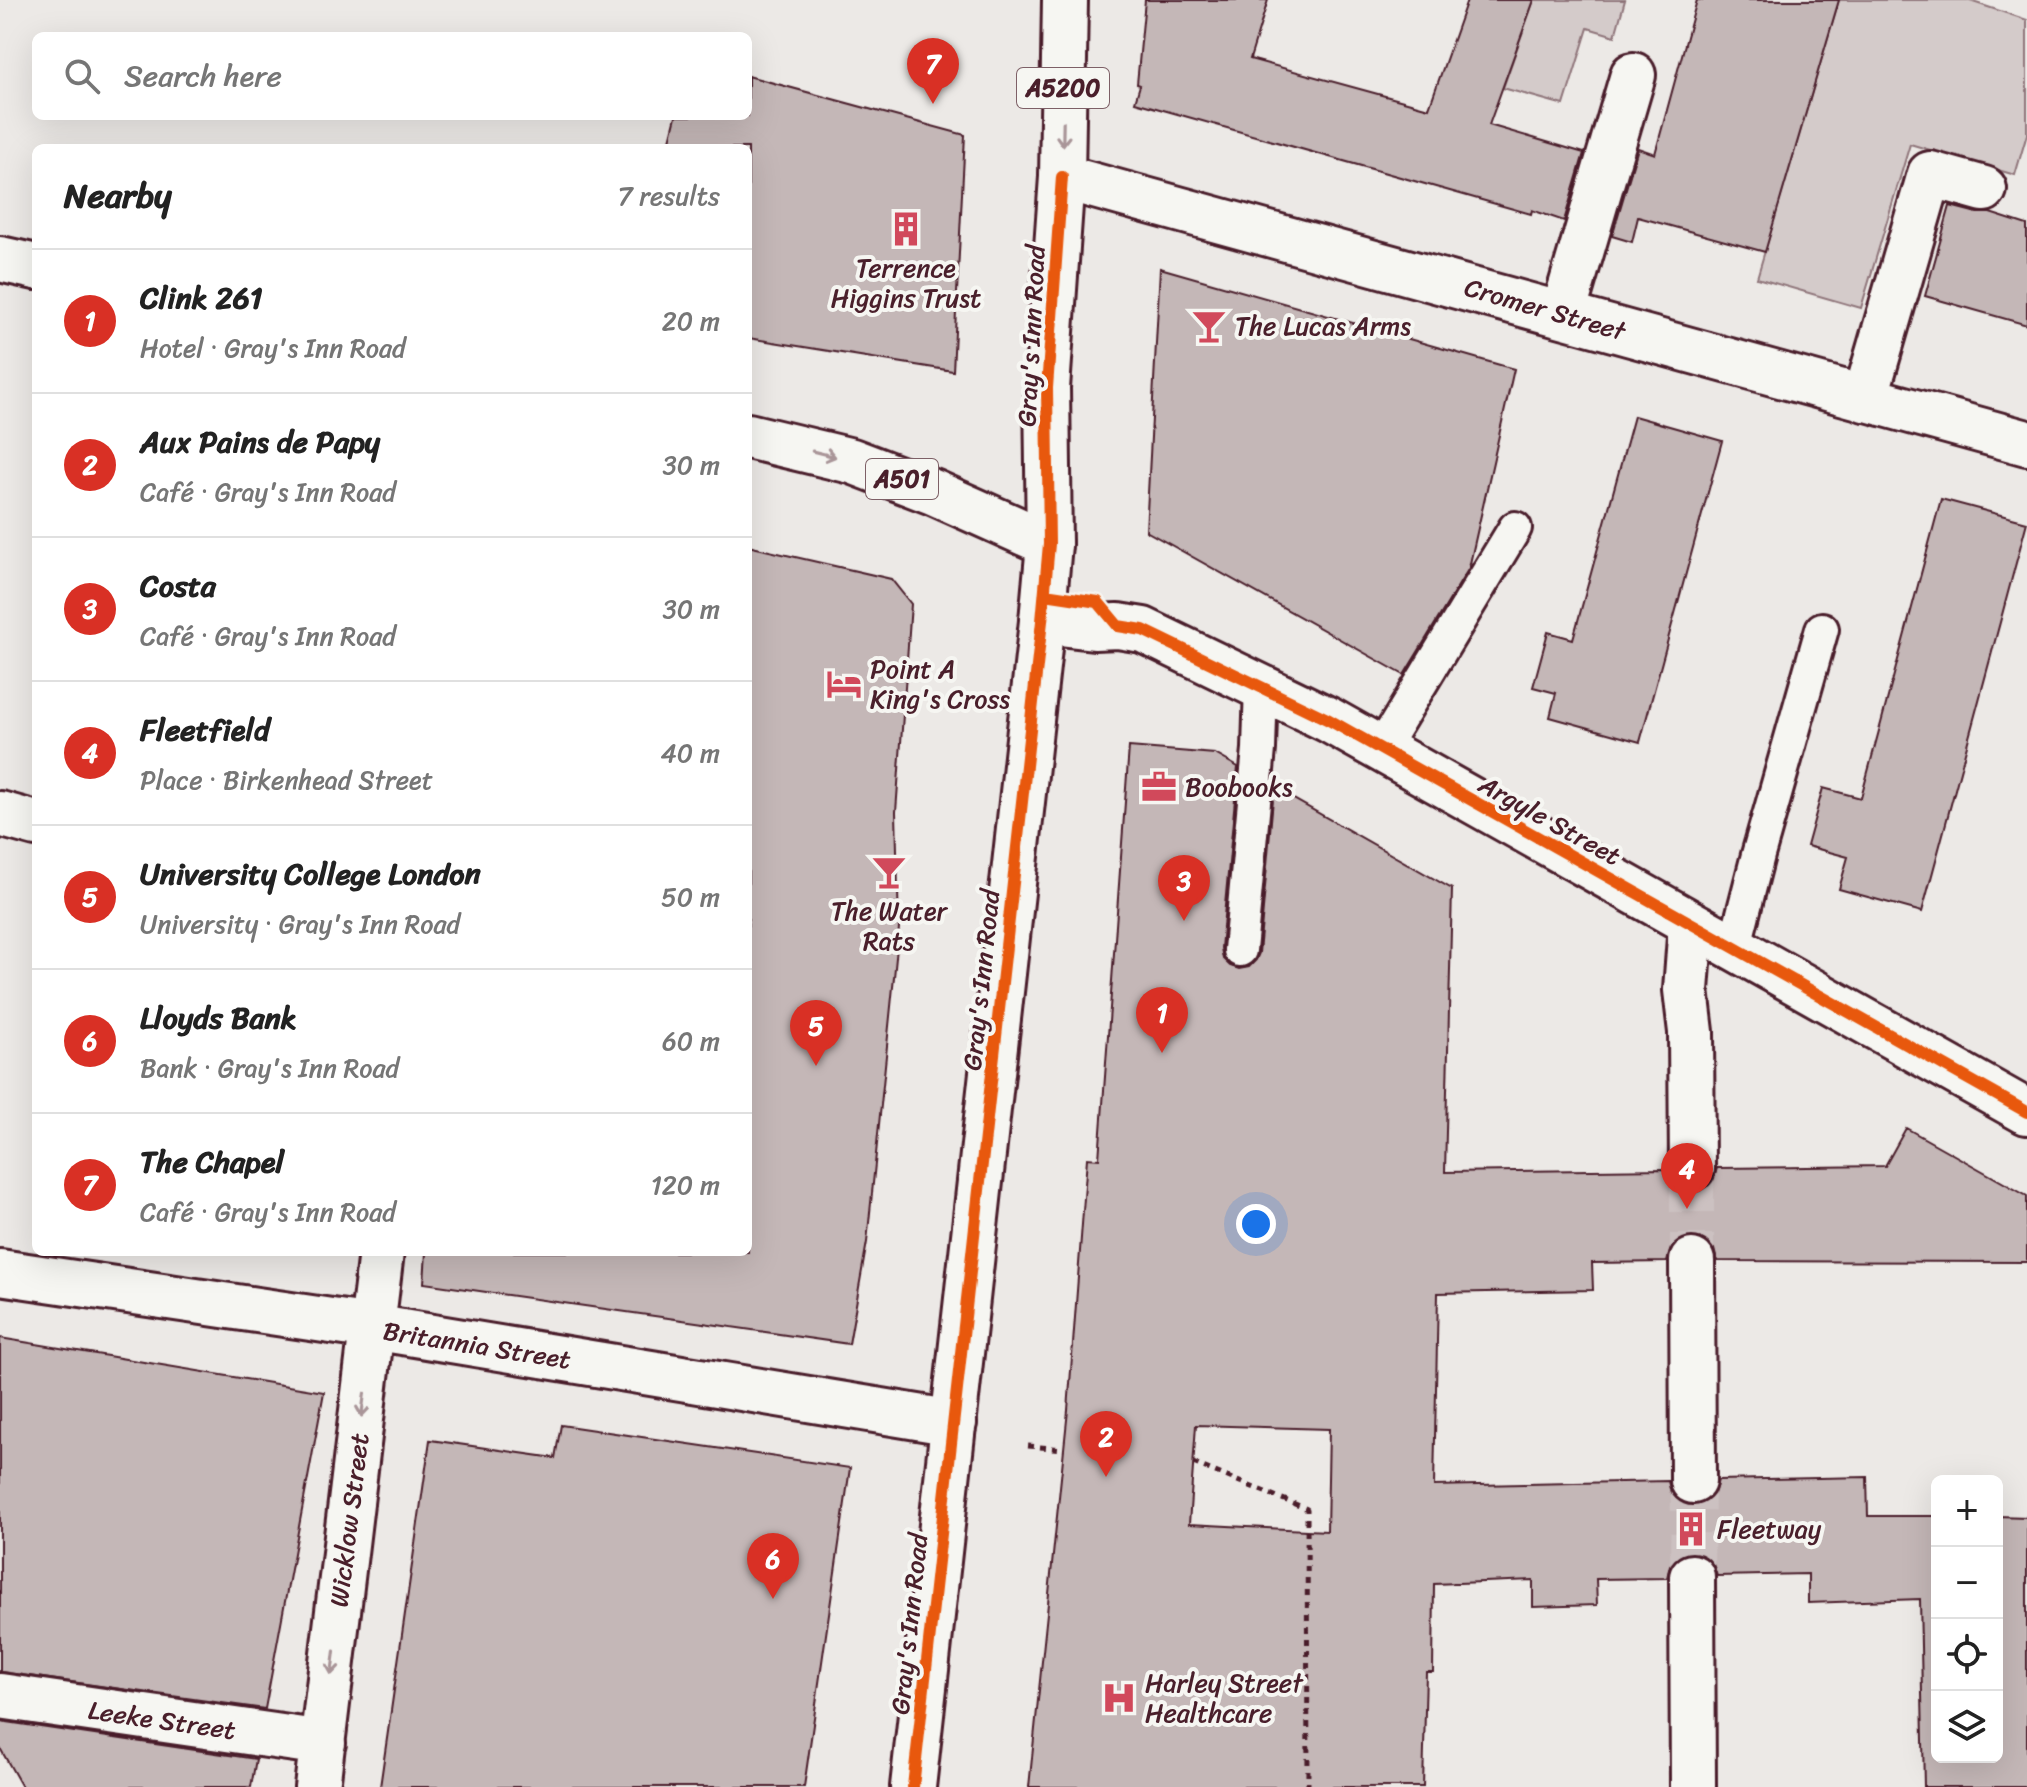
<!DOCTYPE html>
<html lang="en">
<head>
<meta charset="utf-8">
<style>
	body { margin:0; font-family:Sriracha,sans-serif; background:#f6f6f6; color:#222 }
	.controls { position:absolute; right:24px; bottom:24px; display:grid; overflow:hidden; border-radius:12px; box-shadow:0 8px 32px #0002 }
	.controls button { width:72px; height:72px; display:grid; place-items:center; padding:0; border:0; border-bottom:2px solid #e0e0e0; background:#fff; color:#222; font:40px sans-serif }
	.you { position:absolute; left:1256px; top:1224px; width:28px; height:28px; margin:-20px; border:6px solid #fff; border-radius:50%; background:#1a73e8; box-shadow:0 0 0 12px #1a73e833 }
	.badge { display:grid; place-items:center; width:52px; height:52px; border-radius:50%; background:#d93025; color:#fff; font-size:26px; font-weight:700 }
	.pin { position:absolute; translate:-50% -66px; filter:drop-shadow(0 2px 4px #0008) }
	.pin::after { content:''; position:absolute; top:42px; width:28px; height:24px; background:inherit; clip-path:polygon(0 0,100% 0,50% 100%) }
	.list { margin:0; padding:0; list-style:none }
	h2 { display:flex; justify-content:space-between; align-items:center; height:104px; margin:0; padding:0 32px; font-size:34px }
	h2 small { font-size:26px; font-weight:400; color:#767676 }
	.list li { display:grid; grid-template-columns:52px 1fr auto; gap:24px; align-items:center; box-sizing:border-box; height:144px; padding:0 32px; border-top:2px solid #e0e0e0 }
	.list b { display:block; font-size:30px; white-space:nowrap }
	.list p { margin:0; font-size:26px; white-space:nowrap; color:#767676 }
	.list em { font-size:26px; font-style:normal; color:#767676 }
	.icon { flex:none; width:44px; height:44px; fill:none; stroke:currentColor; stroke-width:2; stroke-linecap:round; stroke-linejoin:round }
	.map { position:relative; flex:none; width:2027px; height:1787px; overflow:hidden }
	.search { position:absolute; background:#fff; box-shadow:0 8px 32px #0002; left:32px; top:32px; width:720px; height:88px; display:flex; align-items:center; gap:20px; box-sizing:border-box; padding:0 28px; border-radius:12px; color:#767676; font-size:30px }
	.panel { position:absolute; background:#fff; box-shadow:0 8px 32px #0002; left:32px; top:144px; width:720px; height:1112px; border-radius:12px }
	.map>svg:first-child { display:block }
	.green { fill:#d4cbca; stroke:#8f757a; stroke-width:2 }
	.building { fill:#c4b7b7; stroke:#4a1f2b; stroke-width:2; fill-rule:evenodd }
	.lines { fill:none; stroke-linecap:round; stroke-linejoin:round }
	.minor-tunnel { stroke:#ccc1c1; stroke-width:44; stroke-dasharray:44 22; stroke-linecap:butt }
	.service-casing { stroke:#4a1f2b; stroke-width:38 }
	.minor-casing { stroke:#4a1f2b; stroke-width:50 }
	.primary-casing { stroke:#4a1f2b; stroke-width:50 }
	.trunk-casing { stroke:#4a1f2b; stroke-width:50 }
	.path { stroke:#4a1f2b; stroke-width:5; stroke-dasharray:6 6; stroke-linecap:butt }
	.service { stroke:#f6f6f2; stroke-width:32 }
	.minor { stroke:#f6f6f2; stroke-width:44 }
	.primary { stroke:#f6f6f2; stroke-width:44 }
	.trunk { stroke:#f6f6f2; stroke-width:44 }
	.cycleway-casing { stroke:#f6f6f2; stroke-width:17 }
	.cycleway { stroke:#e8590c; stroke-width:12 }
	.oneway { stroke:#a99598 }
	.labels { text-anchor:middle; stroke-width:8; stroke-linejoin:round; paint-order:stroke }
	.shield { fill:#f6f6f2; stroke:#7e6067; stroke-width:2 }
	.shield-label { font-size:24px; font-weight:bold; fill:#4a1f2b }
	.poi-label { font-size:26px; fill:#4a1f2b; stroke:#f6f6f2; text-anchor:start }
	.street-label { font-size:26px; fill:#4a1f2b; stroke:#f6f6f2 }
</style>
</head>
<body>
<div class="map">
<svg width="2027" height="1787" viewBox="0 0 2027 1787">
	<rect width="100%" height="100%" fill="#ece9e6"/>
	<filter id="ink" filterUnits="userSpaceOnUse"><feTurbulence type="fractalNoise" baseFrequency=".0125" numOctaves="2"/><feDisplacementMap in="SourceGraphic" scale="16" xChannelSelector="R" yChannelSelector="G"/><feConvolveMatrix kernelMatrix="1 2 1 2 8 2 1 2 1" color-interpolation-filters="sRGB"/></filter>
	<g filter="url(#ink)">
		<path class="green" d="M 1534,0 L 1625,0 L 1615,36 L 1588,28 L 1564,105 L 1503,88 Z
			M 1839,0 L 1967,0 L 2027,20 L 2027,134 L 2015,175 L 1910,144 L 1861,308 L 1757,278 Z"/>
		<path class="building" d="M 1145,0 L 1268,0 L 1250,59 L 1429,108 L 1467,0 L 1534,0 L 1489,125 L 1584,153 L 1564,221 L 1532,210 L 1531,214 L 1135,102 L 1140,85 L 1137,84 Z
			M 1697,0 L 1839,0 L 1765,252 L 1638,217 L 1632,242 L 1612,236 L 1638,148 L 1655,154 Z
			M 748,76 L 965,135 L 953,371 L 748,338 L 748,148 L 668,148 L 676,116 L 748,116 Z
			M 1950,206 L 1977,213 L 1990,213 L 2027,225 L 2027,325 L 1925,296 Z
			M 1160,268 L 1514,369 L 1469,568 L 1404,675 L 1146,531 Z
			M 1634,416 L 1722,441 L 1640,742 L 1550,717 L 1556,693 L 1533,687 L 1548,632 L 1573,639 Z
			M 1941,499 L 2027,522 L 1922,912 L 1839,889 L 1848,857 L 1807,846 L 1823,788 L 1861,798 Z
			M 748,546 L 891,579 L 911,604 L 896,812 L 899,928 L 867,1242 L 849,1344 L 424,1283 L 426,1252 L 748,1252 Z
			M 1129,747 L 1215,754 L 1238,767 L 1221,948 L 1223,959 L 1230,966 L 1239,969 L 1249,967 L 1256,960 L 1259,953 L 1274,788 L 1452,889 L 1445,1172 L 1667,1169 L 1671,1181 L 1679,1189 L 1693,1193 L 1705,1189 L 1713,1181 L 1717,1168 L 1885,1166 L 1906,1128 L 2027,1196 L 2027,1262 L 1717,1261 L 1714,1249 L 1705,1240 L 1691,1236 L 1679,1240 L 1671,1248 L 1667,1262 L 1592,1263 L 1593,1290 L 1438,1293 L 1434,1486 L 1668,1481 L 1671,1493 L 1680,1502 L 1694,1506 L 1706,1502 L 1714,1494 L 1718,1480 L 1867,1477 L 1868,1516 L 1937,1516 L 1937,1757 L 1997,1757 L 1997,1516 L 2027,1517 L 2027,1787 L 1924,1787 L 1920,1599 L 1808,1603 L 1808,1574 L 1717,1576 L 1713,1564 L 1705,1556 L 1693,1552 L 1679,1556 L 1670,1565 L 1667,1578 L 1596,1579 L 1597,1605 L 1533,1607 L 1533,1580 L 1434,1584 L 1433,1672 L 1426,1672 L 1423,1787 L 1029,1787 L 1068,1410 L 1087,1158 L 1099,1159 ZM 1196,1425 L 1329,1429 L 1327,1531 L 1189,1524 Z
			M 0,1338 L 324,1392 L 265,1709 L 0,1672 Z
			M 561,1425 L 850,1468 L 804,1787 L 380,1787 L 430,1440 L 555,1458 Z
			M 0,1721 L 256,1759 L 251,1787 L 22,1787 L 0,1748 Z"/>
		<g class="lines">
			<path class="minor-tunnel" d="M 1692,1168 L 1692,1261
				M 1692,1577 L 1693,1481"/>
			<g class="service-casing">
				<path id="service" d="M 1380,751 L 1515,528
					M 1734,949 L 1758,855 L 1822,629
					M 1240,950 L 1259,749 L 1261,685"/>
			</g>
			<g class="minor-casing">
				<path id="minor" d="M 1062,177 L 2027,443
					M 1563,314 L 1633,75
					M 1865,399 L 1930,174 L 1984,189
					M 1042,621 L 1094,627 L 1118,626 L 1143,630 L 1329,720 L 2027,1112
					M 0,814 L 36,824
					M 1691,924 L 1686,990 L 1691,1032 L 1692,1168
					M 1692,1261 L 1693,1481
					M 0,1272 L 372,1327 L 954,1423
					M 1692,1577 L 1693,1787
					M 0,1696 L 323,1743
					M 317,1787 L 381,1252"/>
			</g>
			<g class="primary-casing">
				<path id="primary" d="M 1049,544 L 1047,388 L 1062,177 L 1065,0"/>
			</g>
			<g class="trunk-casing">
				<path id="trunk" d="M 0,259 L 36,267
					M 748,436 L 852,461 L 933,492 L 1049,544 L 1042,621 L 913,1787"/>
			</g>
			<path class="path" d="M 1028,1446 L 1064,1449
				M 1193,1463 L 1307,1509 L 1308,1787"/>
			<use href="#service" class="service"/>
			<use href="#minor" class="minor"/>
			<use href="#primary" class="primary"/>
			<use href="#trunk" class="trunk"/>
			<g class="cycleway-casing">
				<path id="cycleway" d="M 1045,594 L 1098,602 L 1118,626 L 1143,630 L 1329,720 L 2027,1112
					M 913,1787 L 1042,621 L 1049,544 L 1047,388 L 1062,177"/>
			</g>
			<use href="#cycleway" class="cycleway"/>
		</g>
		<defs><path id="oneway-shaft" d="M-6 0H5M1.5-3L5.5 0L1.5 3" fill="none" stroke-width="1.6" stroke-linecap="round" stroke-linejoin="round" transform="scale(2)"/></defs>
		<g class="oneway">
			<use href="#oneway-shaft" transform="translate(1063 134) rotate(91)"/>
			<use href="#oneway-shaft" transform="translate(824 454) rotate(14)"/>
			<use href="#oneway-shaft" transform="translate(363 1405) rotate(97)"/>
			<use href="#oneway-shaft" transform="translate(333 1663) rotate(97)"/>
		</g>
	</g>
	<defs>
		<g id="building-bare" transform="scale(2.76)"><path d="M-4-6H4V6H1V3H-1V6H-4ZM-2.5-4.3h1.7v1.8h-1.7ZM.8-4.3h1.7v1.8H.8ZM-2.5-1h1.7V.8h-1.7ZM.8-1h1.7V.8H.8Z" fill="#d1495b" stroke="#f6f6f2" stroke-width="2.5" paint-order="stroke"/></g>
		<g id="bar-bare" transform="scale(2.76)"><path d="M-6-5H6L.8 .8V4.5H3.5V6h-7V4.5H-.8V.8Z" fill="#d1495b" stroke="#f6f6f2" stroke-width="2.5" paint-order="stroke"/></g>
		<g id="hotel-bare" transform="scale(2.76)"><path d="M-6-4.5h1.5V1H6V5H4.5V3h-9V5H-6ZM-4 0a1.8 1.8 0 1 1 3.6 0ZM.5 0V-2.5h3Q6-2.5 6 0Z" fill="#d1495b" stroke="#f6f6f2" stroke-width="2.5" paint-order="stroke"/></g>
		<g id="office-bare" transform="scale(2.76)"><path d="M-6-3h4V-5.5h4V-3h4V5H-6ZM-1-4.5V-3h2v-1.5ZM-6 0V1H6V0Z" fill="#d1495b" stroke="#f6f6f2" stroke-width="2.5" paint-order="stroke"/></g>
		<g id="hospital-bare" transform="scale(2.76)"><path d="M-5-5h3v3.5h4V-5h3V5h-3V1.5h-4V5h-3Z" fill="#d1495b" stroke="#f6f6f2" stroke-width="2.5" paint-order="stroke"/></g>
	</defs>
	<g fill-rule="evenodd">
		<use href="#building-bare" x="906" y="229"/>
		<use href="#bar-bare" x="1209" y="326"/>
		<use href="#hotel-bare" x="844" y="684"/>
		<use href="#office-bare" x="1159" y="787"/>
		<use href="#bar-bare" x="889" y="872"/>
		<use href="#building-bare" x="1691" y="1529"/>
		<use href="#hospital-bare" x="1119" y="1698"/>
	</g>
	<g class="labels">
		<g class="shield">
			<rect x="1017" y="68" width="92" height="40" rx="6"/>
			<rect x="866" y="459" width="72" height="40" rx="6"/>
		</g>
		<g class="shield-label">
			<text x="1063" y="96">A5200</text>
			<text x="902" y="487">A501</text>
		</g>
		<g class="poi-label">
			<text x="906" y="277" text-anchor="middle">Terrence<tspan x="906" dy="30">Higgins Trust</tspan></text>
			<text x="1235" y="335">The Lucas Arms</text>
			<text x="870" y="678">Point A<tspan x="870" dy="30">King's Cross</tspan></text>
			<text x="1185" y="796">Boobooks</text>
			<text x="889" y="920" text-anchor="middle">The Water<tspan x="889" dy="30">Rats</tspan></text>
			<text x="1717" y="1538">Fleetway</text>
			<text x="1145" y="1692">Harley Street<tspan x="1145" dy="30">Healthcare</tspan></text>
		</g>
		<g class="street-label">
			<text transform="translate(1545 309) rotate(16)" y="9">Cromer Street</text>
			<text transform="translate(1031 336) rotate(-87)" y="9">Gray's Inn Road</text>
			<text transform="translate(1550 820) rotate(29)" y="9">Argyle Street</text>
			<text transform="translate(981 980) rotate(-84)" y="9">Gray's Inn Road</text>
			<text transform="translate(477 1345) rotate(9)" y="9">Britannia Street</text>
			<text transform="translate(349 1520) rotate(-83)" y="9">Wicklow Street</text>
			<text transform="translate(909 1624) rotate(-84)" y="9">Gray's Inn Road</text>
			<text transform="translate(162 1720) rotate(8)" y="9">Leeke Street</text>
		</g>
	</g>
</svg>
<div class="controls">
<button>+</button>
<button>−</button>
<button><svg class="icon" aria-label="locate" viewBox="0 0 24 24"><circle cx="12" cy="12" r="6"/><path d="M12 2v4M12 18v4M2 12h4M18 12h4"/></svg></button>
<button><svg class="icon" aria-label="layers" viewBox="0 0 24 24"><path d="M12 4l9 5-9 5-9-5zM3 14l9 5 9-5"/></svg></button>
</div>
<div class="you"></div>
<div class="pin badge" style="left:1162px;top:1053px">1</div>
<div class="pin badge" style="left:1106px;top:1477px">2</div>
<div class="pin badge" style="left:1184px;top:921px">3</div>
<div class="pin badge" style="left:1687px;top:1209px">4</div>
<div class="pin badge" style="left:816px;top:1066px">5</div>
<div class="pin badge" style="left:773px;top:1599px">6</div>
<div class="pin badge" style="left:933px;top:104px">7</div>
<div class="search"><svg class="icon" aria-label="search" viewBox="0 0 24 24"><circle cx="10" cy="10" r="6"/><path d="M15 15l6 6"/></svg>Search here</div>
<section class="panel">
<h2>Nearby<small>7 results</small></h2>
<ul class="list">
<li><span class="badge">1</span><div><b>Clink 261</b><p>Hotel · Gray's Inn Road</p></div><em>20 m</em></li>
<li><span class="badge">2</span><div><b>Aux Pains de Papy</b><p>Café · Gray's Inn Road</p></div><em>30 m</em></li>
<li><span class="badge">3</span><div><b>Costa</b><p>Café · Gray's Inn Road</p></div><em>30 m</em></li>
<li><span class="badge">4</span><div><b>Fleetfield</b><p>Place · Birkenhead Street</p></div><em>40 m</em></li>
<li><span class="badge">5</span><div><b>University College London</b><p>University · Gray's Inn Road</p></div><em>50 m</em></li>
<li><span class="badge">6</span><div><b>Lloyds Bank</b><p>Bank · Gray's Inn Road</p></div><em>60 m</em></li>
<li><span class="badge">7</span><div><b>The Chapel</b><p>Café · Gray's Inn Road</p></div><em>120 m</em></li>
</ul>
</section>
</div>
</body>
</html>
